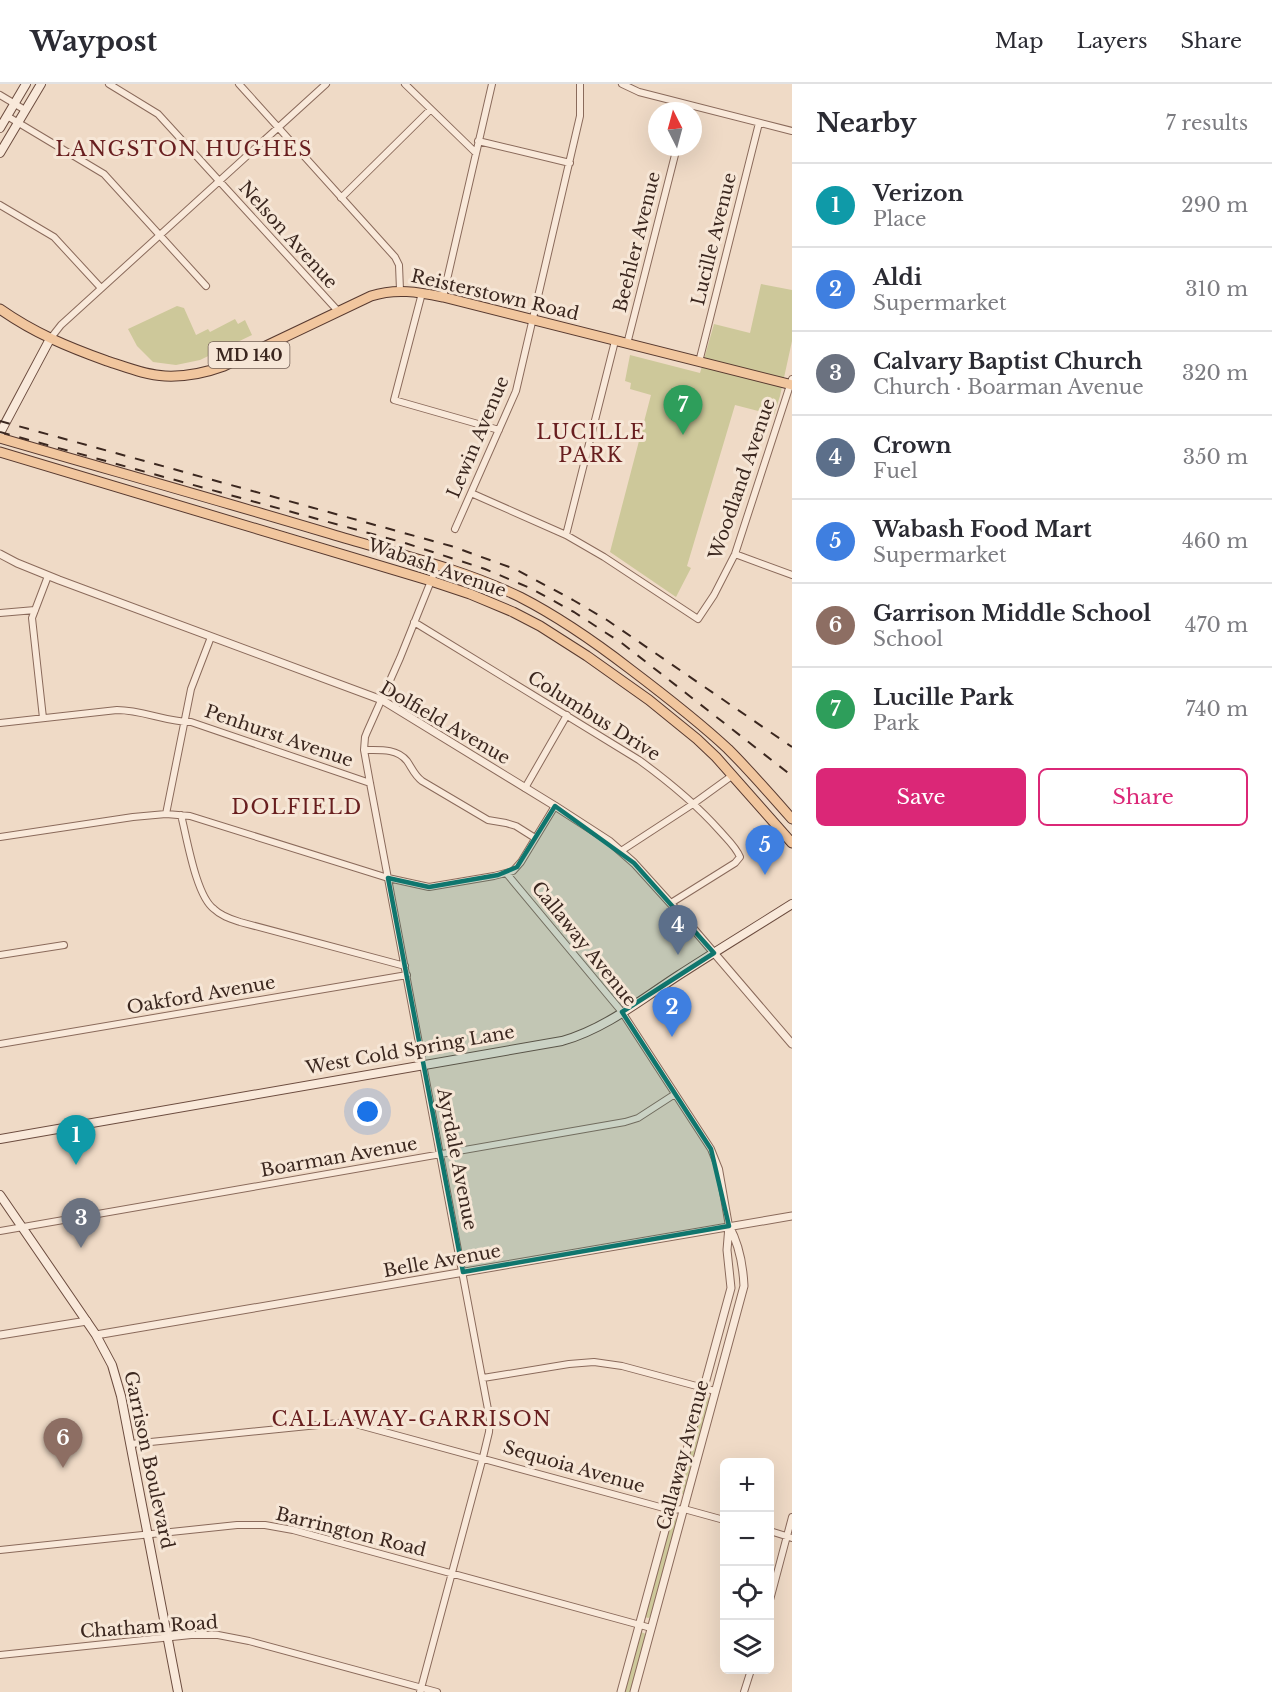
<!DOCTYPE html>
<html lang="en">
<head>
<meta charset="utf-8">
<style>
	body { margin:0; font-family:"Libre Baskerville",serif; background:#f7f7f7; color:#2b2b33 }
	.controls { position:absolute; right:18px; bottom:18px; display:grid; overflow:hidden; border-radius:9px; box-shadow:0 6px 24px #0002 }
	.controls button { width:54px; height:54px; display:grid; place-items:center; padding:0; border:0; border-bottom:2px solid #e1e1e2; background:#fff; color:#2b2b33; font:30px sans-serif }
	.compass { position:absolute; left:648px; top:18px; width:54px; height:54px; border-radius:50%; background:#fff; box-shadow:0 6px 24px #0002; rotate:354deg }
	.you { position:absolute; left:368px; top:1028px; width:21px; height:21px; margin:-15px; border:4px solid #fff; border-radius:50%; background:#1a73e8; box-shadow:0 0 0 9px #1a73e833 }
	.badge { display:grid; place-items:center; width:39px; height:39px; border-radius:50%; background:#db2777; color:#fff; font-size:20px; font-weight:700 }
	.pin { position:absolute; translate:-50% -50px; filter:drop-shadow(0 2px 3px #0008) }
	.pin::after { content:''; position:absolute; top:32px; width:21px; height:18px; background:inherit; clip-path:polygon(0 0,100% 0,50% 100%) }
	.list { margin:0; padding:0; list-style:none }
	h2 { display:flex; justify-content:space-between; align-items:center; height:78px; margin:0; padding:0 24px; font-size:26px }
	h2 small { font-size:20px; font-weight:400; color:#7c7c81 }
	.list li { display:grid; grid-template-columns:39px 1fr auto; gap:18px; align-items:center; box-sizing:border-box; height:84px; padding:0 24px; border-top:2px solid #e1e1e2 }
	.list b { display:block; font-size:22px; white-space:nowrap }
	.list p { margin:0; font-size:20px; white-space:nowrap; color:#7c7c81 }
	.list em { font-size:20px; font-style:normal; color:#7c7c81 }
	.actions { display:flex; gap:12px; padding:18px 24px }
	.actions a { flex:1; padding:14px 0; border:2px solid #db2777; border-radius:9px; text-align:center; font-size:21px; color:#db2777 }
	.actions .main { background:#db2777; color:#fff }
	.icon { flex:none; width:33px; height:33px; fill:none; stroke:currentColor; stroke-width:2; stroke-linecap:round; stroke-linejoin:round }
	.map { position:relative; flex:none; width:792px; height:1608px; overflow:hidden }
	header { display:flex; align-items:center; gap:36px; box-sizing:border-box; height:84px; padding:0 30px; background:#fff; border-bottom:2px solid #e1e1e2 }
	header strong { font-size:28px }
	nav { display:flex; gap:33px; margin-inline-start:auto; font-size:21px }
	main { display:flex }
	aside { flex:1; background:#fff }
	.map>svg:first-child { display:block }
	.green { fill:#cdc89a }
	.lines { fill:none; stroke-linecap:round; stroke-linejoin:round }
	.minor-casing { stroke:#8a6a5b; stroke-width:8 }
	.tertiary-casing { stroke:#8a6a5b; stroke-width:9 }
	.secondary-casing { stroke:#6c4c3f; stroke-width:10 }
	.primary-casing { stroke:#583a30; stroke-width:11 }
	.minor { stroke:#f9e9da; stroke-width:6 }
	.tertiary { stroke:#f9e9da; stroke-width:7 }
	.secondary { stroke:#f9e9da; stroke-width:8 }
	.primary { stroke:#f1c69e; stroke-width:9 }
	.rail { stroke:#3b271f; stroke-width:2; stroke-dasharray:10 10; stroke-linecap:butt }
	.marked { fill:#0f766e; fill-opacity:0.2; stroke:#0f766e; stroke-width:4.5; stroke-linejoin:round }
	.labels { text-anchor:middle; stroke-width:6; stroke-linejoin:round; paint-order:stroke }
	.shield { fill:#f6e6d6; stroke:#736056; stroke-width:1.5 }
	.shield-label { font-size:16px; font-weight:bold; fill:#3b271f }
	.street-label { font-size:18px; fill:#3b271f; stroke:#f6e6d6 }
	.neighbourhood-label { font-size:20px; letter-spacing:1.5px; fill:#681e1f; stroke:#f6e6d6 }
</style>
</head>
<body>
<header>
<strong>Waypost</strong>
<nav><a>Map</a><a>Layers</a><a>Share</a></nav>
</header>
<main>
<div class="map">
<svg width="792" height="1608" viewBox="0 0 792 1608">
	<rect width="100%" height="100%" fill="#efdac6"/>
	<path class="green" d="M 761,200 L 792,206 L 792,257 L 780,312 L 774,331 L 735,321 L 687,482 L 691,484 L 676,513 L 610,468 L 651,311 L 630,305 L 631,299 L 625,297 L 630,271 L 700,289 L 714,240 L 750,249 Z
		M 177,222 L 184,224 L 196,251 L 208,245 L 210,248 L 235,235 L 238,240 L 245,236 L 252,251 L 200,276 L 176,281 L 153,278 L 137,262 L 128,245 Z
		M 704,1313 L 710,1314 L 684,1410 L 681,1410 L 679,1408 Z
		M 672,1433 L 677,1435 L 651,1533 L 648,1534 L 645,1533 Z
		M 641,1548 L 646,1550 L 631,1608 L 625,1608 Z"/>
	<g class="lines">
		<g class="minor-casing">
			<path id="minor" d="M 109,0 L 158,30 L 338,227
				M 239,0 L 395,173 L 399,181 L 400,206
				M 405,0 L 476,69
				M 622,0 L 639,8 L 792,47
				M 0,11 L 25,26
				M 7,32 L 104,90 L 206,202
				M 478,57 L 570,79
				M 341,114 L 430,26
				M 0,121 L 54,153 L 101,204
				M 422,209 L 394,316 L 499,346
				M 443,213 L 492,0
				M 50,255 L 61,241 L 326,0
				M 627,260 L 677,63
				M 699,278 L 759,39
				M 471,409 L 566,451 L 604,473 L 698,535 L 714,511 L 735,470 L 792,295
				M 455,445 L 516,307 L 580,32 L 580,0
				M 566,451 L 615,257
				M 735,470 L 792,491
				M 0,529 L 35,526
				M 414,538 L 639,676 C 668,697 696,720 720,747 C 727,755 736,763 740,773 L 735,779 L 671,819
				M 43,634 L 32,534 L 48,492
				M 0,639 L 117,626 C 143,626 166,638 191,638 L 370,699
				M 364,666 C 379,666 397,664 407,677 C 412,684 414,691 422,697 L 488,736 L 506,739 L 516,742 L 535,754
				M 525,704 L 567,631
				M 166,730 L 191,605 L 211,553
				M 181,731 C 187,754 196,812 214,825 C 221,832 231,835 240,838 L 405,882
				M 0,753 L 133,733 L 166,730 L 190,732 L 388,794 L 429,803 L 494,792 L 513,787 L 521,778 L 555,722
				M 621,767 L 693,720 L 733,691
				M 507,790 L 622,928 L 711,1065 L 719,1085 L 729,1142
				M 0,871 L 64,861
				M 0,960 L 407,891
				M 0,1147 L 625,1038 L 638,1034 L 675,1010
				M 483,1294 L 569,1280 L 594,1278 L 622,1282 L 715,1307
				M 131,1360 L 348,1338 L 671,1426 L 684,1425 L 724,1436
				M 770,1447 L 792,1454
				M 0,1466 L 237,1441 L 265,1441 L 293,1446 L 651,1544
				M 770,1516 L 792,1433
				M 0,1571 L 191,1551 L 218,1551 L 249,1557 L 437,1608
				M 420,1608 L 483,1373 L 489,1348 L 490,1336 L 370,699 L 364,666 L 365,653 L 367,648 L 400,574 L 437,482
				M 744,1608 L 751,1586"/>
		</g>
		<g class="tertiary-casing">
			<path id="tertiary" d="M 0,470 L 17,479 L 59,496 L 382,616 L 555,722 L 609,757 L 634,779 L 691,842 L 792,960
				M 0,1251 L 87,1237
				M 96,1251 L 792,1132
				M 621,1608 L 731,1204 L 727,1166 L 729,1142
				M 634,1608 L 744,1202 C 743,1181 739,1160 729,1142"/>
		</g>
		<g class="secondary-casing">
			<path id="secondary" d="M 0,44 L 26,0
				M 0,69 L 41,0
				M 0,349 L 50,255
				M 0,1055 L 562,957 C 605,945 642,915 679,891 C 716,867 754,844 792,820
				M 0,1111 L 96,1251 L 112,1281 L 121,1312 L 178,1608"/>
		</g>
		<g class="primary-casing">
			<path id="primary" d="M 0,225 C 34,249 68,263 107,277 C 126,283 145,291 165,292 C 186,293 205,289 224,282 L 371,212 C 396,204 418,208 443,213 L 792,301
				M 0,354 C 110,386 221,417 331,450 C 394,469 460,484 520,513 C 559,533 595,558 630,585 C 663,610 697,636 728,665 C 750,687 771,711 792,735
				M 0,368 L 431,497 L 470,510 L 513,528 L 540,542 L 587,572 L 649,616 L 697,655 L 716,673 L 792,759"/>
		</g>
		<use href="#minor" class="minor"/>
		<use href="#tertiary" class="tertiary"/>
		<use href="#secondary" class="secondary"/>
		<use href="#primary" class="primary"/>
		<path class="rail" d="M 0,337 L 451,462 L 515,485 L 573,516 L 607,536 L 792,663
			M 0,348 L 405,459 L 485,485 L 530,504 L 574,528 L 623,560 L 792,692"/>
	</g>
	<path class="marked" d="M 555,722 L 634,779 L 714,869 L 622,928 L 711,1065 L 729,1142 L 463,1188 L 388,794 L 429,803 L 498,791 L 517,783 Z"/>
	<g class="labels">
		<rect class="shield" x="208.5" y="258" width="81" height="26" rx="4.5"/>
		<g class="shield-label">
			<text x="249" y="277">MD 140</text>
		</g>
		<g class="street-label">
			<text transform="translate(288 151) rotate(48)" y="6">Nelson Avenue</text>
			<text transform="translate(714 155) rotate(-76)" y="6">Lucille Avenue</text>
			<text transform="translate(637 158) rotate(-76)" y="6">Beehler Avenue</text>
			<text transform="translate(495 211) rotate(13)" y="6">Reisterstown Road</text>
			<text transform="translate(478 353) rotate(-67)" y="6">Lewin Avenue</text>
			<text transform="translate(742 395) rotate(-71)" y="6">Woodland Avenue</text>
			<text transform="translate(437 484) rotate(19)" y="6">Wabash Avenue</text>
			<text transform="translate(594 632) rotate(32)" y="6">Columbus Drive</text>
			<text transform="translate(445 639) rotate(30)" y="6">Dolfield Avenue</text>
			<text transform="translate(279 652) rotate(19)" y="6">Penhurst Avenue</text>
			<text transform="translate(584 860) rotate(51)" y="6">Callaway Avenue</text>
			<text transform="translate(201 911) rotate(-10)" y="6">Oakford Avenue</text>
			<text transform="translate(410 966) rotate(-10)" y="6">West Cold Spring Lane</text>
			<text transform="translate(339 1073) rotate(-10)" y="6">Boarman Avenue</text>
			<text transform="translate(457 1075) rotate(79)" y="6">Ayrdale Avenue</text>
			<text transform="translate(442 1177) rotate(-10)" y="6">Belle Avenue</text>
			<text transform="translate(683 1371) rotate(-75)" y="6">Callaway Avenue</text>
			<text transform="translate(149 1376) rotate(78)" y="6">Garrison Boulevard</text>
			<text transform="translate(574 1383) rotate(16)" y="6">Sequoia Avenue</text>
			<text transform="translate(351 1448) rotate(14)" y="6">Barrington Road</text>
			<text transform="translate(149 1543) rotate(-4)" y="6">Chatham Road</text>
		</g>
		<g class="neighbourhood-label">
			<text x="184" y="72">LANGSTON HUGHES</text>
			<text x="591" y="355">LUCILLE<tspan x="591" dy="23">PARK</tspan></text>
			<text x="297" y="730">DOLFIELD</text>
			<text x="412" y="1342">CALLAWAY-GARRISON</text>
		</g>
	</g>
</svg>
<div class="controls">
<button>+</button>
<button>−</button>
<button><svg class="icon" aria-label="locate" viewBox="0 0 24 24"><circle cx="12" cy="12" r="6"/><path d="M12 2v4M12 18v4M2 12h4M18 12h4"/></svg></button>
<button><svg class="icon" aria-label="layers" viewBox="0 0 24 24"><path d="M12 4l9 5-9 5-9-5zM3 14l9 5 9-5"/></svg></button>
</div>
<svg class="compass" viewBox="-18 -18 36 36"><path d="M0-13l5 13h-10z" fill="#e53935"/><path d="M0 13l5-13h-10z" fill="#7c7c81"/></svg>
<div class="you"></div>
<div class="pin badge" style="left:76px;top:1081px;background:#0f9aa8">1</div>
<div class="pin badge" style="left:672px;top:953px;background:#3f7fe0">2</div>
<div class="pin badge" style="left:81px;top:1164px;background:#6b7280">3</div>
<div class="pin badge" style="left:678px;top:871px;background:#5c6f8a">4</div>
<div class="pin badge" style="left:765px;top:791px;background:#3f7fe0">5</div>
<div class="pin badge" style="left:63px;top:1384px;background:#8d6e63">6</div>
<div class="pin badge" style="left:683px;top:351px;background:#2e9e5b">7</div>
</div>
<aside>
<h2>Nearby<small>7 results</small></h2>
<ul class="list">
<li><span class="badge" style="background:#0f9aa8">1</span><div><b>Verizon</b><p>Place</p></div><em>290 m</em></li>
<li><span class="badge" style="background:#3f7fe0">2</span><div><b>Aldi</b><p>Supermarket</p></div><em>310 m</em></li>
<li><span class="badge" style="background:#6b7280">3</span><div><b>Calvary Baptist Church</b><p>Church · Boarman Avenue</p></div><em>320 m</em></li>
<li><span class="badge" style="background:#5c6f8a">4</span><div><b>Crown</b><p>Fuel</p></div><em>350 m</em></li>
<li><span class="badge" style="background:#3f7fe0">5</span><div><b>Wabash Food Mart</b><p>Supermarket</p></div><em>460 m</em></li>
<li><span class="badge" style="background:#8d6e63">6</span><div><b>Garrison Middle School</b><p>School</p></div><em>470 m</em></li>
<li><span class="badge" style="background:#2e9e5b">7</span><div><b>Lucille Park</b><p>Park</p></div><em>740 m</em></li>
</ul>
<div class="actions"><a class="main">Save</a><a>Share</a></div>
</aside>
</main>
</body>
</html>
